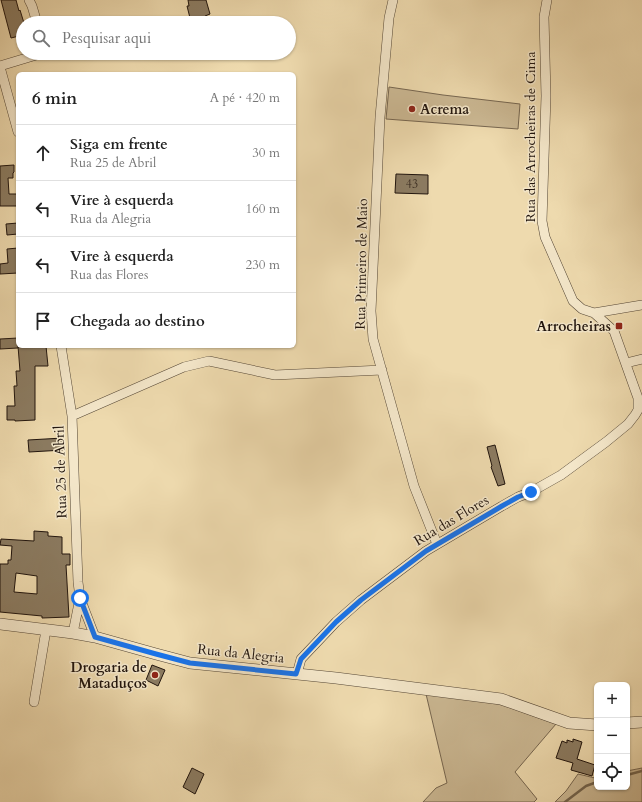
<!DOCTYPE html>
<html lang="pt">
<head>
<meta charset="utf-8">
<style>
	body { margin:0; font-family:Cardo,serif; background:#f6f6f6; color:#222 }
	.controls { position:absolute; right:12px; bottom:12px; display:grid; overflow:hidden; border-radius:6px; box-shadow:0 1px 3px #0004 }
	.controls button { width:36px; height:36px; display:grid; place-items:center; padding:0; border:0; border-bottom:1px solid #e0e0e0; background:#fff; color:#222; font:20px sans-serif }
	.stop { position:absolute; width:12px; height:12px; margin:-9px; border:3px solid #1a73e8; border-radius:50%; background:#fff }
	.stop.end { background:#1a73e8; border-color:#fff; box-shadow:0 1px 4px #0008 }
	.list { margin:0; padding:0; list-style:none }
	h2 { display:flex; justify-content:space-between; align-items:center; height:52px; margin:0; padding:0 16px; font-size:17px }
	h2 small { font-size:13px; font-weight:400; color:#767676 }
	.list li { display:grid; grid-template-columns:26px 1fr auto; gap:12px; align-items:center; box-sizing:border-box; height:56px; padding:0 16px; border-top:1px solid #e0e0e0 }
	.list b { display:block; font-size:15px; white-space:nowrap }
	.list p { margin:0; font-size:13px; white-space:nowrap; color:#767676 }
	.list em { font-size:13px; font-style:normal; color:#767676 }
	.icon { flex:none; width:22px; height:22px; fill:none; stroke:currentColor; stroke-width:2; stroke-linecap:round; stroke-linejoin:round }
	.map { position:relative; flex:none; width:642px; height:802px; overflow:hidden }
	.search { position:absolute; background:#fff; box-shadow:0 1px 3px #0004; left:16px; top:16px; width:280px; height:44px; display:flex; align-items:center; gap:10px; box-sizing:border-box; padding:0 14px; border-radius:22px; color:#767676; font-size:15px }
	.panel { position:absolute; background:#fff; box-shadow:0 1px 3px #0004; left:16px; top:72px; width:280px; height:276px; border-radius:6px }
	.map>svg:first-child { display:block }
	.green { fill:#cbb893; stroke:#766650 }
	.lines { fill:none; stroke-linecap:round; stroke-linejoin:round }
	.stream { stroke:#72634d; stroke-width:2.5 }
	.building { fill:#8b7b61; stroke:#20140d; fill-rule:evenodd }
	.minor-casing { stroke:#544635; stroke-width:10 }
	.tertiary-casing { stroke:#544635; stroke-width:12 }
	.minor { stroke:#f4e7ca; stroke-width:9 }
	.tertiary { stroke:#f4e7ca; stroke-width:11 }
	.route { stroke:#1a73e8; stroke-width:5 }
	.poi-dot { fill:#8f2418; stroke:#f4e7ca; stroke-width:1.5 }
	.labels { text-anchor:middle; stroke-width:3; stroke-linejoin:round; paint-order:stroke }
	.number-label { font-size:12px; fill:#3b2e22 }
	.poi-label { font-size:14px; font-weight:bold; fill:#20140d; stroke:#f4e7ca; text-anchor:end }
	.street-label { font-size:14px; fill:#20140d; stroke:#f4e7ca }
</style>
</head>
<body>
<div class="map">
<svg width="642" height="802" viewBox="0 0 642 802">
	<rect width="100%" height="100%" fill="#eedaae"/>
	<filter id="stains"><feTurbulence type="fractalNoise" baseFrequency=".005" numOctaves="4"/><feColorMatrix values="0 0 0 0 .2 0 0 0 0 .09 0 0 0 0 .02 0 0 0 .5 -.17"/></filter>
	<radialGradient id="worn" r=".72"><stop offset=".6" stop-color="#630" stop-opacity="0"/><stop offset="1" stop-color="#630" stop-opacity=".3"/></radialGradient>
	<path class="green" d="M 389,87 L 443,95 L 520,104 L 518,129 L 386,119 Z
		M 426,694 L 481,700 L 503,705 L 556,724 L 515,772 L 537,799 L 534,802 L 423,802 L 436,788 L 447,783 Z
		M 642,768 L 642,802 L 555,802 L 566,791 L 578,774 L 595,778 L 597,777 L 597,787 L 627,787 L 627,771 Z"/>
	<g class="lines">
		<path class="stream" d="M 627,775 L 642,771
			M 565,802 L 586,786 L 597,782"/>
	</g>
	<path class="building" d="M 1,0 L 16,0 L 19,11 L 20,10 L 24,23 L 23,35 L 11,38 Z
		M 188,0 L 206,0 L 210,14 L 205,16 L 205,18 L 191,22 L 187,6 L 189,6 Z
		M 14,165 L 14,172 L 13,173 L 13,178 L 8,178 L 9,194 L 18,194 L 18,206 L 0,206 L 0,166 Z
		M 396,174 L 428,175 L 428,194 L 395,193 Z
		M 18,223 L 18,234 L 7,235 L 6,224 Z
		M 18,248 L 18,273 L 0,274 L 0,264 L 8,263 L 7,249 Z
		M 18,338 L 18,348 L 0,349 L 0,339 Z
		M 18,346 L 46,346 L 48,366 L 35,366 L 35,420 L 15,421 L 15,420 L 7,420 L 7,406 L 15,406 L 14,386 L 17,386 L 16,371 L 20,371 Z
		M 63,438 L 64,450 L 29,452 L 28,440 Z
		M 495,445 L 505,484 L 498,486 L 491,467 L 492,466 L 487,447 Z
		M 34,531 L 48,532 L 48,536 L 62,537 L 62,554 L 70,554 L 70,565 L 66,565 L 69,617 L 42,618 L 42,616 L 0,612 L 0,564 L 8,564 L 8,560 L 11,560 L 12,546 L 0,545 L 1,539 L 34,541 ZM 16,573 L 37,576 L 37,594 L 14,592 Z
		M 152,665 L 165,670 L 158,686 L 146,680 Z
		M 573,739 L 582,742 L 577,759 L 595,765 L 592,776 L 571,770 L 573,763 L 556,758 L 562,741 L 567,743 L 567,740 L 573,742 Z
		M 192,768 L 204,774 L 195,794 L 183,787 Z"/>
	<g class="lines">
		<g class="minor-casing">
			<path id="minor" d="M 29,0 L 32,6 L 37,23
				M 393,0 L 389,18 L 380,117 L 371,311 L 373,339 L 414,486 L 437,544
				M 0,66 L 43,53
				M 0,67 L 18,132
				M 594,313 L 642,305
				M 61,346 L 72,416 L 78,582 L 80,598 L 95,637
				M 626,363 L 642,359
				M 72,416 L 184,367 L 209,361 L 275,375 L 382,370
				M 73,633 L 80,598
				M 297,674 L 301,659 L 336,622 L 361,600 L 426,551 L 502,506 L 518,497 L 531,492 L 561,475 L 606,442 L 628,424 L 635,415 L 638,410 L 638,398 L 614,331 L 594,313 L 582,309 L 573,301 L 545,237 L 542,221 L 546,96 L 544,17 L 547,0
				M 34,702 L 46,630"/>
		</g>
		<g class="tertiary-casing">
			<path id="tertiary" d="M 0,624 L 73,633 L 95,637 L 156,654 L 190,663 L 336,678 L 501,699 L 569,723 L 597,725
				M 627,723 L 642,722"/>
		</g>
		<use href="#minor" class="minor"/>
		<use href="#tertiary" class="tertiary"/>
	</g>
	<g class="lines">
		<path class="route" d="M 80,598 L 95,637 L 156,654 L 190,663 L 296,674 L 301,659 L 336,622 L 361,600 L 426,551 L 502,506 L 518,497 L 531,492"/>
	</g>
	<g class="poi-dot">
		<circle cx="412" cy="109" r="4"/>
		<rect x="615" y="322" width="8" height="8" rx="2"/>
		<circle cx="155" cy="675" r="4"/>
	</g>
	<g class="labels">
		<g class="number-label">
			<text x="412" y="188">43</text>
		</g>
		<g class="poi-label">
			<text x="420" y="114" text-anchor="start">Acrema</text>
			<text x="611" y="331">Arrocheiras</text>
			<text x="147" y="672">Drogaria de<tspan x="147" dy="16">Mataduços</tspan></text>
		</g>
		<g class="street-label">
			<text transform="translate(530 137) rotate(-90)" y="5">Rua das Arrocheiras de Cima</text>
			<text transform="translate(361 264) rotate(-89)" y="5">Rua Primeiro de Maio</text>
			<text transform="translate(60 472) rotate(-92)" y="5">Rua 25 de Abril</text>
			<text transform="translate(451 520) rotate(-31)" y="5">Rua das Flores</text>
			<text transform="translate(241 653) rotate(6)" y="5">Rua da Alegria</text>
		</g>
	</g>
	<rect width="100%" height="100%" filter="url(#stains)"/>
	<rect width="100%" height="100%" fill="url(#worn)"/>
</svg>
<div class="controls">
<button>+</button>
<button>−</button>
<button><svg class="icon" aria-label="locate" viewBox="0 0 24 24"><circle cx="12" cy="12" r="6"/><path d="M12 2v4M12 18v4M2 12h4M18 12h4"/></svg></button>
</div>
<div class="stop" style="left:80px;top:598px"></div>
<div class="stop end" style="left:531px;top:492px"></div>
<div class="search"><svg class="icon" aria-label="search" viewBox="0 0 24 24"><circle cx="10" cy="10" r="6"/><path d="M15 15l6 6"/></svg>Pesquisar aqui</div>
<section class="panel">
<h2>6 min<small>A pé · 420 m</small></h2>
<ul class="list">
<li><svg class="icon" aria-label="ahead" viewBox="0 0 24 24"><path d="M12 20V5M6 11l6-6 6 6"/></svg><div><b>Siga em frente</b><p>Rua 25 de Abril</p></div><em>30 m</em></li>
<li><svg class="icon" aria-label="left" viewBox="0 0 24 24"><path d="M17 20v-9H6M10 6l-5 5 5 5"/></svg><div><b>Vire à esquerda</b><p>Rua da Alegria</p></div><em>160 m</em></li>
<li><svg class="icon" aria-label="left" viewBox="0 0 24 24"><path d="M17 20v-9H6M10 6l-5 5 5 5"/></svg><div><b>Vire à esquerda</b><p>Rua das Flores</p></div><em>230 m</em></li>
<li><svg class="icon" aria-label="arrive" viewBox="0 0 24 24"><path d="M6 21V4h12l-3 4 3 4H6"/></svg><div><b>Chegada ao destino</b></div></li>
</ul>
</section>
</div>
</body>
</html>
